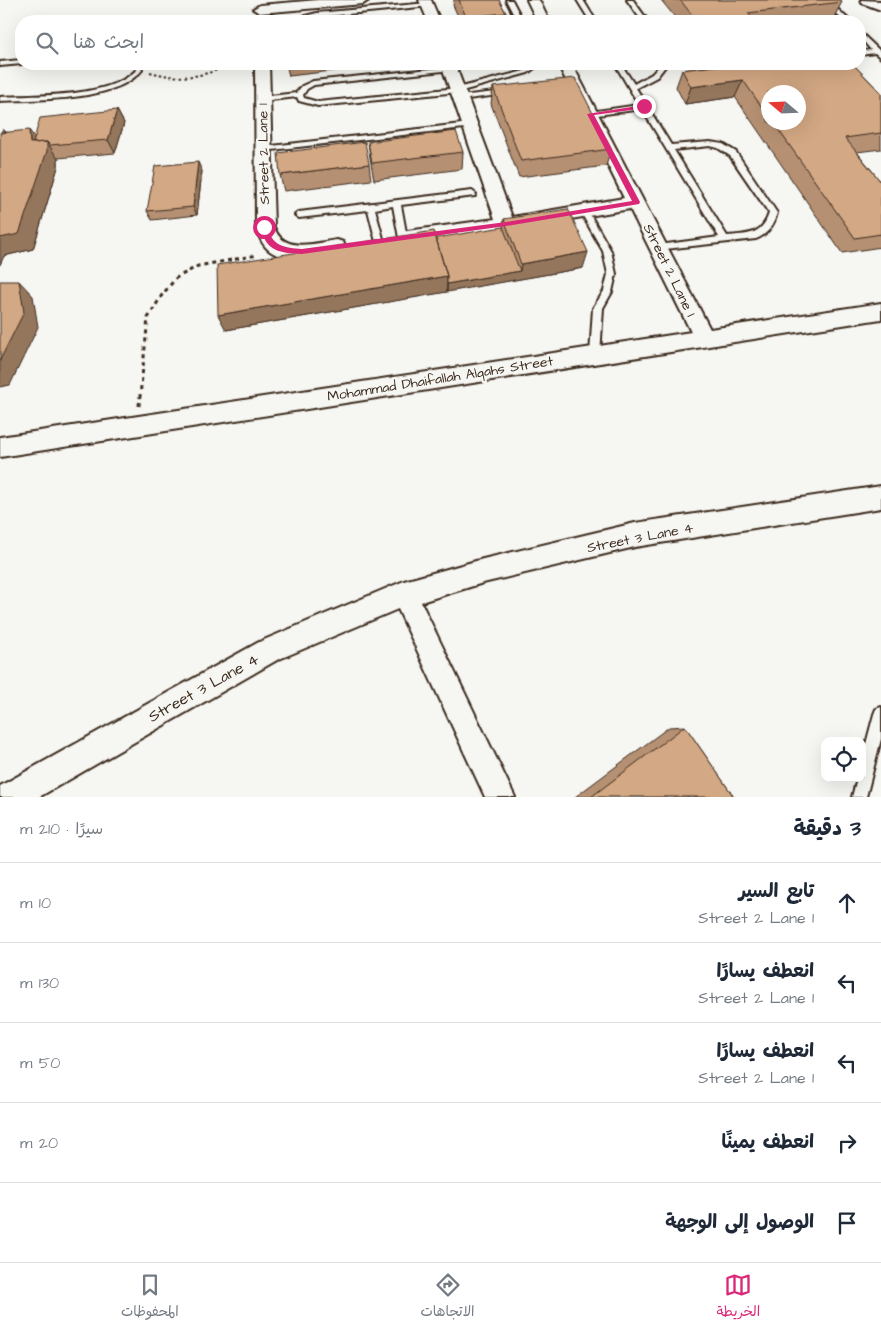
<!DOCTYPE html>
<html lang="ar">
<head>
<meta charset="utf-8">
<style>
	body { margin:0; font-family:"Architects Daughter","Playpen Sans Arabic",sans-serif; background:#f6f6f7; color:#1f2937; direction:rtl }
	.controls { position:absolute; right:15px; bottom:15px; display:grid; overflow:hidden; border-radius:10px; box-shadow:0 5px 20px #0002 }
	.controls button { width:45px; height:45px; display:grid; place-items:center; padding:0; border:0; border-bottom:1px solid #e0e1e3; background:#fff; color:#1f2937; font:25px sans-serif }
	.compass { position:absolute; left:761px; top:85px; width:45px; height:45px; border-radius:50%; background:#fff; box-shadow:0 5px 20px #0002; rotate:289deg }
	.stop { position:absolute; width:15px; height:15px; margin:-11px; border:4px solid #db2777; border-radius:50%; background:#fff }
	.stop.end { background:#db2777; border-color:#fff; box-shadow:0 1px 5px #0008 }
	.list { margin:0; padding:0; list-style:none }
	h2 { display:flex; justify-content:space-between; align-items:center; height:65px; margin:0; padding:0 20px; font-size:21px }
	h2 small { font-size:16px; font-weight:400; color:#747a83 }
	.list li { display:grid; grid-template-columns:32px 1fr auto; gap:15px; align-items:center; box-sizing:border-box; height:80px; padding:0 20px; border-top:1px solid #e0e1e3 }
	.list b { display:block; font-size:19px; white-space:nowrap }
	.list p { margin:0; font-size:16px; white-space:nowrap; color:#747a83 }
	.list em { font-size:16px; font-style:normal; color:#747a83 }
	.icon { flex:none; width:28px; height:28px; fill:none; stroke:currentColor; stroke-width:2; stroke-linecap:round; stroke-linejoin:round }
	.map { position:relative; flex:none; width:881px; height:797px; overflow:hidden; direction:ltr }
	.search { position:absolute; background:#fff; box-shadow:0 5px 20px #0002; left:15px; right:15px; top:15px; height:55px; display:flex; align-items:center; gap:12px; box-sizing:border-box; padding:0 18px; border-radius:20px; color:#747a83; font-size:19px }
	.sheet { height:465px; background:#fff }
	nav { display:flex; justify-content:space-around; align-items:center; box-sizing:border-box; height:70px; border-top:1px solid #e0e1e3; background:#fff; font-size:14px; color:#747a83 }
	nav a { display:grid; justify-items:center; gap:2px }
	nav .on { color:#db2777 }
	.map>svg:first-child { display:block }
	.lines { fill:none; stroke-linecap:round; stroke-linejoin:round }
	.lane-casing { stroke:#3b2a1e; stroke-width:4 }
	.street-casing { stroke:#3b2a1e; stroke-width:4 }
	.path-far1 { stroke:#3b2a1e; stroke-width:2; stroke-dasharray:2.5 2.5; stroke-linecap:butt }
	.path { stroke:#3b2a1e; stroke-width:3; stroke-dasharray:4 4; stroke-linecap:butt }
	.lane { fill:#f6f6f2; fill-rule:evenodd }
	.street { fill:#f6f6f2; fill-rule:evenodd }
	.wall { fill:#b59072; stroke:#3b2a1e; fill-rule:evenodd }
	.shaded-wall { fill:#94765c; stroke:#3b2a1e }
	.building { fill:#d3a884; stroke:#3b2a1e }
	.route { fill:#db2777 }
	.labels { text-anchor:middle; stroke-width:4.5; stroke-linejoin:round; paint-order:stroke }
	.street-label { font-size:14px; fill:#3b2a1e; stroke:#f6f6f2 }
	.near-street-label { font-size:16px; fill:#3b2a1e; stroke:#f6f6f2 }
</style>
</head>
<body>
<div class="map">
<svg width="881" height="797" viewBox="0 0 881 797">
	<rect width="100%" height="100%" fill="#f6f6f2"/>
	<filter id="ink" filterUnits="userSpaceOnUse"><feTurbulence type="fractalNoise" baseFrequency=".02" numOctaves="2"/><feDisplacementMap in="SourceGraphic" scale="10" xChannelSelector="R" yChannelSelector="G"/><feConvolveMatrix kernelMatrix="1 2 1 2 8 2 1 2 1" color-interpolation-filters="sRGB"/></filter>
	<g filter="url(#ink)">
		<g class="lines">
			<g class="lane-casing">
				<path id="lane" d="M 506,0 L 512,0 L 523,21 L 517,21 Z
					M 577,0 L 583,0 L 596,21 L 590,21 Z
					M 627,0 L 633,0 L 648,21 L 642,21 Z
					M 821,0 L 828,0 L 850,21 L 844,21 Z
					M 428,3 L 430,4 L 430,6 L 317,17 L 303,21 L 296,21 L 301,17 L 317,13 Z
					M 860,32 L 881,52 L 881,58 L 875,53 L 860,55 L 860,51 L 871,50 L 860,37 Z
					M 21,60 L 22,64 L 0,66 L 0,62 Z
					M 135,64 L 141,64 L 142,70 C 116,102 39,99 0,101 L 0,97 C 37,95 112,98 137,69 Z
					M 533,64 L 540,64 L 528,73 L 458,92 L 318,106 L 299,101 L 297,97 L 262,101 L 258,99 L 262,97 L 296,93 L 302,86 L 313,81 L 450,67 L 453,69 L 452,70 L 314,85 L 307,89 L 303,95 L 304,98 L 318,102 L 458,88 L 524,71 Z
					M 615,64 L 621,64 L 634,84 L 652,74 L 661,64 L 667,64 L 657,77 L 636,88 L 671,145 L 710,142 L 723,144 L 736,152 L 777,213 C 774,225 768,234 756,239 L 656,250 L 656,246 L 659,245 L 719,237 L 642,109 L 590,116 L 586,114 L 590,112 L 639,105 ZM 710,146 L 718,148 L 730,156 L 769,213 C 762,236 747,234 727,236 L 674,150 Z
					M 504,91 L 507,93 L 506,94 L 460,100 L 456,98 L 460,96 Z
					M 470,123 L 473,123 L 473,127 L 263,151 L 259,149 L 263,147 Z
					M 472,191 L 476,194 L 475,196 L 401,205 L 407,238 L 403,241 L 399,238 L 393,206 L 375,209 L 384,242 L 380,245 L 376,242 L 368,210 L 299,218 L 295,215 L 299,212 Z
					M 584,208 L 587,209 L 611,251 L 616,274 L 612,292 L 603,308 L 600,355 L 598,358 L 592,358 L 590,355 L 593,308 L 604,291 L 608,274 L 603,251 L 580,211 Z
					M 881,707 L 881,739 L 866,797 L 852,797 L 857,778 L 862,778 L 862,759 L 874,714 L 876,709 Z"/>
			</g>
			<g class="street-casing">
				<path id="street" d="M 318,0 L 369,0 L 363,4 L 260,13 L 253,9 L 260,5 Z
					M 419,0 L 431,0 L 440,21 L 428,21 Z
					M 527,0 L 539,0 L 549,21 L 537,21 Z
					M 861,0 L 881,1 L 881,10 L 862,3 Z
					M 255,64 L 269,64 L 274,227 C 283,254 315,243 337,240 L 343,242 L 346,247 L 343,252 C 322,258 289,264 270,251 C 262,245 259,236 256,227 Z
					M 441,64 L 455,64 L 512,217 L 624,198 L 558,64 L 572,64 L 710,329 L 881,303 L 881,319 L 0,457 L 0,437 L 691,332 L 630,209 L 506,230 L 407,245 L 401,243 L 398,238 L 401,233 L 407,231 L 495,219 Z
					M 881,486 L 881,508 L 635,547 L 483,583 L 421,602 L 515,797 L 485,797 L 398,609 L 277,660 L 39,797 L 0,797 L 0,786 L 259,642 L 404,581 L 483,559 L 635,523 Z"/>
			</g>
			<path class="path-far1" d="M 150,72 C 179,80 203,78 230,64"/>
			<path class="path" d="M 139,406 L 148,318 L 162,295 L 176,278 L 198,266 L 258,255"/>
			<use href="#lane" class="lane"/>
			<use href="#street" class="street"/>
		</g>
		<path class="wall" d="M 454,0 L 499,0 L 506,13 L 505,17 L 512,21 L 460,21 L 453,5 Z
			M 661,0 L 840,0 L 842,2 L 833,19 L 813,21 L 678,21 Z
			M 286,64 L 392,64 L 289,76 Z
			M 475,64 L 488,64 L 475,65 Z
			M 710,64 L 853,64 L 881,93 L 881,149 L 857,152 L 881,182 L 881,247 L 842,253 L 735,97 L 685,104 L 676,87 L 682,70 L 712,66 ZM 768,92 L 798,122 L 768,122 Z
			M 493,87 L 611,149 L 606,166 L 519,177 L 491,104 Z
			M 117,110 L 124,123 L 115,153 L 58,158 L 58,167 L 33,249 L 4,256 L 3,129 L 6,132 L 35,137 Z
			M 368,142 L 463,152 L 462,169 L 374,180 L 370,158 Z
			M 369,164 L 371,180 L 284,191 L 280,175 Z
			M 202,171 L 197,215 L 152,220 L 147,211 Z
			M 504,219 L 583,268 L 226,330 L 503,227 Z
			M 685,726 L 734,797 L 575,797 L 669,727 Z"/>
		<path class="shaded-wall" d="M 743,80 L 735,97 L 685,104 L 691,87 Z
			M 117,110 L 124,123 L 115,153 L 108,140 Z
			M 3,129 L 15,145 L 0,133 Z
			M 29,130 L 41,146 L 30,143 Z
			M 47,142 L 58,159 L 58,167 L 33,249 L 4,256 L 0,265 L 0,238 Z
			M 198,162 L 202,171 L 197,215 L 193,207 Z
			M 588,252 L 583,268 L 447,292 L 447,284 L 520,271 L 521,264 Z
			M 447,276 L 447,292 L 226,330 L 218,315 Z
			M 19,281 L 33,296 L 38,327 L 10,385 L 0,387 L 0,360 Z"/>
		<path class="building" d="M 459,0 L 499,0 L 506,13 L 466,17 Z
			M 680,0 L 840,0 L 842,2 L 748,13 L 754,21 L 697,21 Z
			M 510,16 L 512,21 L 466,21 Z
			M 216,18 L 216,21 L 187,21 Z
			M 810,18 L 813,21 L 774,21 Z
			M 730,64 L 853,64 L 881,93 L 881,133 L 845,138 L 881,182 L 881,234 L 855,238 L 773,122 L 798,122 L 798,92 L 768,92 L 768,116 L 743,80 L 691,87 L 682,70 Z
			M 575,78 L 611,149 L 521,161 L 493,87 Z
			M 117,110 L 108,140 L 50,145 L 47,142 L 33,143 L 40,118 Z
			M 29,130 L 30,143 L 47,142 L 47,151 L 19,234 L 0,238 L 0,133 Z
			M 456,131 L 463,152 L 372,163 L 368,142 Z
			M 365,142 L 369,164 L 280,175 L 278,153 Z
			M 198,162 L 193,207 L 147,211 L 155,166 Z
			M 568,209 L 588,252 L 521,264 L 504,219 Z
			M 503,227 L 520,271 L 447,284 L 447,276 L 436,238 Z
			M 434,231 L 447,276 L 218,315 L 217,265 Z
			M 0,281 L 19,281 L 24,312 L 0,360 Z
			M 685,726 L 734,797 L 591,797 Z"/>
	</g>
	<path class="route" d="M 644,105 L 646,108 L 594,115 L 640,202 L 639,204 L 506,226 L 302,254 C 281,253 265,252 261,227 L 264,225 L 268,227 C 271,246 285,248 302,249 L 506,222 L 632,201 L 587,114 Z"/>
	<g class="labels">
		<g class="street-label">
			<text transform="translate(263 154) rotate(-91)" y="5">Street 2 Lane 1</text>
			<text transform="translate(670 270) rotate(64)" y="5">Street 2 Lane 1</text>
			<text transform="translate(440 378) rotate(-9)" y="5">Mohammad Dhaifallah Alqahs Street</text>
			<text transform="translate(640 537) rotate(-11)" y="5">Street 3 Lane 4</text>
		</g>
		<g class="near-street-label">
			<text transform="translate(203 687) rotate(-29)" y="6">Street 3 Lane 4</text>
		</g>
	</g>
</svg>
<div class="controls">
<button><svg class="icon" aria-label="locate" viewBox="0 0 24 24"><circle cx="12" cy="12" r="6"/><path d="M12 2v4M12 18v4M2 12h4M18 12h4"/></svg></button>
</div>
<svg class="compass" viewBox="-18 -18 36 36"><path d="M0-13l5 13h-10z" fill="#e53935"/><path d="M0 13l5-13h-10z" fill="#747a83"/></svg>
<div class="stop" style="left:264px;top:227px"></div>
<div class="stop end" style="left:644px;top:106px"></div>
<div class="search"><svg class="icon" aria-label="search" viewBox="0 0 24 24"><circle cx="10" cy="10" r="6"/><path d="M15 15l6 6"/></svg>ابحث هنا</div>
</div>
<section class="sheet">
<h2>3 دقيقة<small>سيرًا · 210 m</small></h2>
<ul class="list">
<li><svg class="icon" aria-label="ahead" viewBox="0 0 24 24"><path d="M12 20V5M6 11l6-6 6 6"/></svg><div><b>تابع السير</b><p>Street 2 Lane 1</p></div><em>10 m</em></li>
<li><svg class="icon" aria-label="left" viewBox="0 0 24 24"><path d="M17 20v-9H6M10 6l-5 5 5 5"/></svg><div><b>انعطف يسارًا</b><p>Street 2 Lane 1</p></div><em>130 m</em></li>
<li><svg class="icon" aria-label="left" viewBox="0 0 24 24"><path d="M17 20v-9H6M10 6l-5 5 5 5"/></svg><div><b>انعطف يسارًا</b><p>Street 2 Lane 1</p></div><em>50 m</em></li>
<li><svg class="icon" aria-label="right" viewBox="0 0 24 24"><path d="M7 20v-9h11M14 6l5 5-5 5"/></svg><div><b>انعطف يمينًا</b></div><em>20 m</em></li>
<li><svg class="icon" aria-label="arrive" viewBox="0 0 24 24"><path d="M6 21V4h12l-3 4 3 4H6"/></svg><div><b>الوصول إلى الوجهة</b></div></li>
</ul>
</section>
<nav>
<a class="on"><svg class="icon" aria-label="map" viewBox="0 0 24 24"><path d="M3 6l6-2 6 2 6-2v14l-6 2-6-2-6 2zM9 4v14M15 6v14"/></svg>الخريطة</a>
<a><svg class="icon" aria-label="directions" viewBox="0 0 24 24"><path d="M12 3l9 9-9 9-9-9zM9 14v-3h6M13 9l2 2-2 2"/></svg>الاتجاهات</a>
<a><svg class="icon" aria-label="saved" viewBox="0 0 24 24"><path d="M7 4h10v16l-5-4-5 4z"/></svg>المحفوظات</a>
</nav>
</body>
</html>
